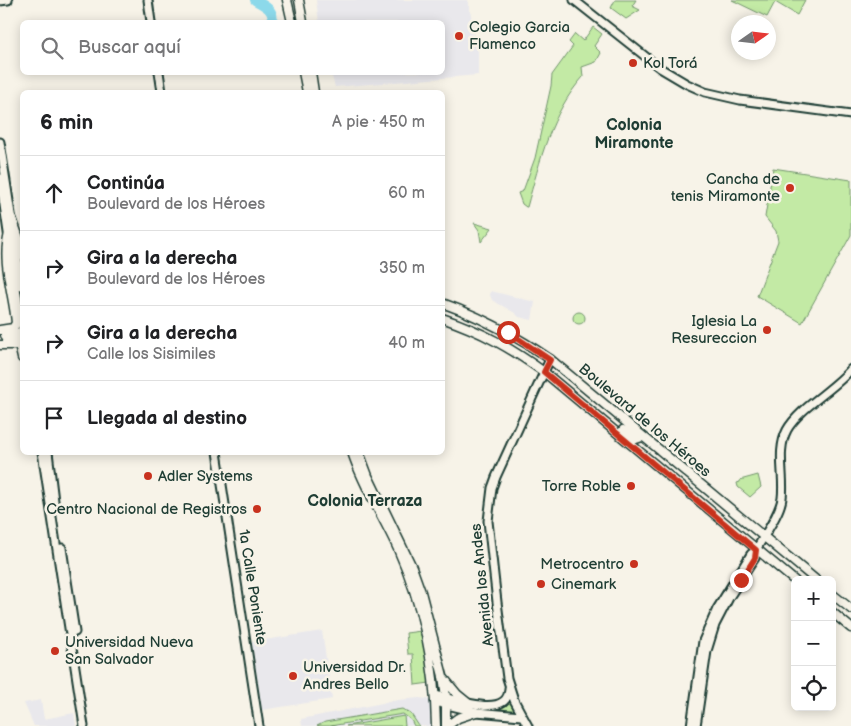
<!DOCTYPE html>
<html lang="es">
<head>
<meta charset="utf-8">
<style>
	body { margin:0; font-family:"Balsamiq Sans",sans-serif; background:#f6f6f6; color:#202124 }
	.controls { position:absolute; right:15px; bottom:15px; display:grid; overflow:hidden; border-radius:8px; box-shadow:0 2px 12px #0003 }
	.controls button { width:45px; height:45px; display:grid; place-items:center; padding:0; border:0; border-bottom:1px solid #e0e0e0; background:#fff; color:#202124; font:25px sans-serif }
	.compass { position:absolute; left:731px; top:15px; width:45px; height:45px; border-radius:50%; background:#fff; box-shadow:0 2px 12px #0003; rotate:76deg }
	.stop { position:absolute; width:15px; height:15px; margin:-11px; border:4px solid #c8321e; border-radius:50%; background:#fff }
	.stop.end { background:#c8321e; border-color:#fff; box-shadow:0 1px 5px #0008 }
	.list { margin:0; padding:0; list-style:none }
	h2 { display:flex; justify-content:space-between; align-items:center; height:65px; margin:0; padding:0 20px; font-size:21px }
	h2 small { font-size:16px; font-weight:400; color:#757577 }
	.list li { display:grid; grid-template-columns:32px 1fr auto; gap:15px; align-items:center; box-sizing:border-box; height:75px; padding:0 20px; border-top:1px solid #e0e0e0 }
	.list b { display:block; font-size:19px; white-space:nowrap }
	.list p { margin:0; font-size:16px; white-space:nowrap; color:#757577 }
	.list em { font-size:16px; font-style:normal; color:#757577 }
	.icon { flex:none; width:28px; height:28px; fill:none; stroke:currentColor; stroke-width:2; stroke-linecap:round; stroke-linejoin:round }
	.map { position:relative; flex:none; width:851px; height:726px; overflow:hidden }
	.search { position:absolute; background:#fff; box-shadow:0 2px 12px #0003; left:20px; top:20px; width:425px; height:55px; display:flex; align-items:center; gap:12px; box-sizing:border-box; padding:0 18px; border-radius:8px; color:#757577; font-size:19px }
	.panel { position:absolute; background:#fff; box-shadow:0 2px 12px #0003; left:20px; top:90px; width:425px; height:365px; border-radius:8px }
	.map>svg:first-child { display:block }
	.built { fill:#e9e8ec }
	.green { fill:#c3eaa5; stroke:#71946c }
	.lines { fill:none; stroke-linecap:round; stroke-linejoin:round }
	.river { stroke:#8cd9ea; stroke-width:10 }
	.secondary-casing { stroke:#1f3d34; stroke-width:11 }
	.primary-casing { stroke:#1f3d34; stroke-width:11 }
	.secondary { stroke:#f7f3e8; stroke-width:7 }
	.primary { stroke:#f7f3e8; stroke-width:8 }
	.route { stroke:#c8321e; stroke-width:6 }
	.poi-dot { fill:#c8321e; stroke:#f7f3e8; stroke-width:2 }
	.labels { text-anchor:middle; stroke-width:5; stroke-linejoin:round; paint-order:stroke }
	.poi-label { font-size:15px; fill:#1f3d34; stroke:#f7f3e8; text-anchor:start }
	.street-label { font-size:15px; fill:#1f3d34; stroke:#f7f3e8 }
	.neighbourhood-label { font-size:16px; font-weight:bold; fill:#1f3d34; stroke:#f7f3e8 }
</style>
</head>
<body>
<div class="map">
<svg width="851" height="726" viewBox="0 0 851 726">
	<rect width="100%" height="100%" fill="#f7f3e8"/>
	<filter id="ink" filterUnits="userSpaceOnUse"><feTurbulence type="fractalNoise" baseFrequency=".02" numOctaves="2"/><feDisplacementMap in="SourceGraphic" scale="10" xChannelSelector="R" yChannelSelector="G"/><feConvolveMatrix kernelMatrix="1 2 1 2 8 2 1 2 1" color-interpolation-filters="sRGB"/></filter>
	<g filter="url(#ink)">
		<path class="built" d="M 316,0 L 468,0 L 478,50 L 478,75 L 335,87 L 331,73 L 442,72 L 442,22 L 319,22 Z
			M 491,291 L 535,302 L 532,320 L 519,317 L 515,313 L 492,300 L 490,295 Z
			M 322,631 L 332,699 L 262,710 L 252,642 Z
			M 419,698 L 427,699 L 432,702 L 433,726 L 302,726 L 301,719 L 398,700 Z
			M 41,700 L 44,719 L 74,713 L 76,726 L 34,726 L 24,703 Z"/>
		<path class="green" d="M 615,0 L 636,0 L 632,6 L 640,10 L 626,19 L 611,8 Z
			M 732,0 L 805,0 L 797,15 L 775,2 L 767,17 Z
			M 593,27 L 602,34 L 594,46 L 601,53 L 596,62 L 582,67 L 583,77 C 551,113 540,161 527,207 L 526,207 L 522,204 L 518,193 L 523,191 L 535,158 L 551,86 L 552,75 L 573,46 L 569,42 L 575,34 L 583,41 Z
			M 773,168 L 851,180 L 851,235 L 802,323 L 757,296 L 778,241 L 776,231 L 765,217 Z
			M 474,223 L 492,228 L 481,242 L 479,230 Z
			M573 318a6 6 0 1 1 12 0a6 6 0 1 1-12 0Z
			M 758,475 L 761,487 L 750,497 L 738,487 L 737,483 L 740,482 L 740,480 Z
			M 421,631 L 430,683 L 415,685 L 413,654 L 408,654 L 406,633 Z
			M 510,698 L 516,713 L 477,711 L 468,706 C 481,706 502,711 510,698 Z
			M 402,709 L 411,714 L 419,726 L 414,726 L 411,720 L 403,714 L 330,726 L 317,726 L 325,722 Z
			M 404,716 L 405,726 L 346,726 Z"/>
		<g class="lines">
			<path class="river" d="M 255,0 C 266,7 273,8 273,22"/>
			<g class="secondary-casing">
				<path id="secondary" d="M 148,0 L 151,22
					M 574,0 L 660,68 L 687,84 L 705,92 L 740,100 L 851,115
					M 0,1 L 8,0
					M 159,72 L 162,92
					M 0,142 L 22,286
					M 0,178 L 22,328
					M 42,452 L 84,726
					M 48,452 L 54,501
					M 217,452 L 259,726
					M 62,548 L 75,632
					M 435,695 C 453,698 509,721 509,688
					M 435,702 L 476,712 L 521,716
					M 528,726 L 514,700 L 507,678 L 497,602 L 488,521 L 492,488 L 496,477 L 550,359
					M 691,726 L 703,641 L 717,609 L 751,554 L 756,550
					M 696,726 L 707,651 L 715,625 L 730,596 L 755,558 L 756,550 C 764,535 780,514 782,498 C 785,476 776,451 787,430 C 799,408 835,389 851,369"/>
			</g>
			<g class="primary-casing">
				<path id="primary" d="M 287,0 L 292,22
					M 299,0 L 303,22
					M 303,72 L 307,92
					M 311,72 L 314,92
					M 12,218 L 20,241 L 22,255
					M 442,303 C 482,317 516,336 550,359 L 816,580
					M 442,318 C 483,332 509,347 544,372 L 795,581
					M 0,330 L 13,328 L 16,323 C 14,296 1,260 9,234
					M 5,335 L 22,332
					M 7,340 L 22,338
					M 0,345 L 19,345 L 22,358
					M 623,430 L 636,439 L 642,437
					M 352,452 C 363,486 383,516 398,549 C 423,605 435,664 436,726
					M 359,452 L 368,476 L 412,567 L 421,592 L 443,676 L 446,697 L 446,726
					M 832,594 L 851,609
					M 832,612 L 851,628
					M 443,677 L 457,694 L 468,703
					M 447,726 L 458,718 L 476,712"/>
			</g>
			<use href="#secondary" class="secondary"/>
			<use href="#primary" class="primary"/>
		</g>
	</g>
	<g class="lines" filter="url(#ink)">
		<path class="route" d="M 508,332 L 550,360 L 544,372 L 756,550 L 755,558 L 741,580"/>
	</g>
	<g class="poi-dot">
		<circle cx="459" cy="36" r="5"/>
		<circle cx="633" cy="63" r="5"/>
		<circle cx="790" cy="188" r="5"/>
		<circle cx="767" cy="330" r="5"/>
		<circle cx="148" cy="476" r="5"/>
		<circle cx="631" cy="486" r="5"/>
		<circle cx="257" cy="509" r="5"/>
		<circle cx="634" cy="564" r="5"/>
		<circle cx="541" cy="584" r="5"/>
		<circle cx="55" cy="651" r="5"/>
		<circle cx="293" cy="676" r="5"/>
	</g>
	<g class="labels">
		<g class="poi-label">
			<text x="469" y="32">Colegio Garcia<tspan x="469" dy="17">Flamenco</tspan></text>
			<text x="643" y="68">Kol Torá</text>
			<text x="780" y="184" text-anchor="end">Cancha de<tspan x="780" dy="17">tenis Miramonte</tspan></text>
			<text x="757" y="326" text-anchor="end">Iglesia La<tspan x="757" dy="17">Resureccion</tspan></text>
			<text x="158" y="481">Adler Systems</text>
			<text x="621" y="491" text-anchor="end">Torre Roble</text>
			<text x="247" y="514" text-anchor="end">Centro Nacional de Registros</text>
			<text x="624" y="569" text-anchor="end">Metrocentro</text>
			<text x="551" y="589">Cinemark</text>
			<text x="65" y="647">Universidad Nueva<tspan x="65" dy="17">San Salvador</tspan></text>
			<text x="303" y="672">Universidad Dr.<tspan x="303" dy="17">Andres Bello</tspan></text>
		</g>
		<g class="street-label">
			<text transform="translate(645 420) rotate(40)" y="5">Boulevard de los Héroes</text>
			<text transform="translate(482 585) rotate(-96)" y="5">Avenida los Andes</text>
			<text transform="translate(253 587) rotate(81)" y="5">1a Calle Poniente</text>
		</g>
		<g class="neighbourhood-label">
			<text x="634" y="130">Colonia<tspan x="634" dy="18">Miramonte</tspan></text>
			<text x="365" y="506">Colonia Terraza</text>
		</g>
	</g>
</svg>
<div class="controls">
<button>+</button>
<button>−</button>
<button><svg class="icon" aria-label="locate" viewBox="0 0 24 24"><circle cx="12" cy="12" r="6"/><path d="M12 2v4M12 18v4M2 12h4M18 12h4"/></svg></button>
</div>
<svg class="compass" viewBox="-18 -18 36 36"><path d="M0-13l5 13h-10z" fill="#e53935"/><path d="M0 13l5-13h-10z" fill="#757577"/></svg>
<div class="stop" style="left:508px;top:332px"></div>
<div class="stop end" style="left:741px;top:580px"></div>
<div class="search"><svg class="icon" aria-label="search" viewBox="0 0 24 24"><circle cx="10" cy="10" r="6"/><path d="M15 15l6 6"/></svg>Buscar aquí</div>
<section class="panel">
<h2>6 min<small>A pie · 450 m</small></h2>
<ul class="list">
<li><svg class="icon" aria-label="ahead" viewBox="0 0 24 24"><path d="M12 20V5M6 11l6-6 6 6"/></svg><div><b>Continúa</b><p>Boulevard de los Héroes</p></div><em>60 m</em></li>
<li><svg class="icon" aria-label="right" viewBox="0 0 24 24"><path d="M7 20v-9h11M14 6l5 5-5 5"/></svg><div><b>Gira a la derecha</b><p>Boulevard de los Héroes</p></div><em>350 m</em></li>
<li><svg class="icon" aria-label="right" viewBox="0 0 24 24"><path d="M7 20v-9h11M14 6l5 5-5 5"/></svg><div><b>Gira a la derecha</b><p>Calle los Sisimiles</p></div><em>40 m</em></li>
<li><svg class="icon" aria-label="arrive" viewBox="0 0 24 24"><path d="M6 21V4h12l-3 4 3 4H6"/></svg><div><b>Llegada al destino</b></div></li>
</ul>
</section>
</div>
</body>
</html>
